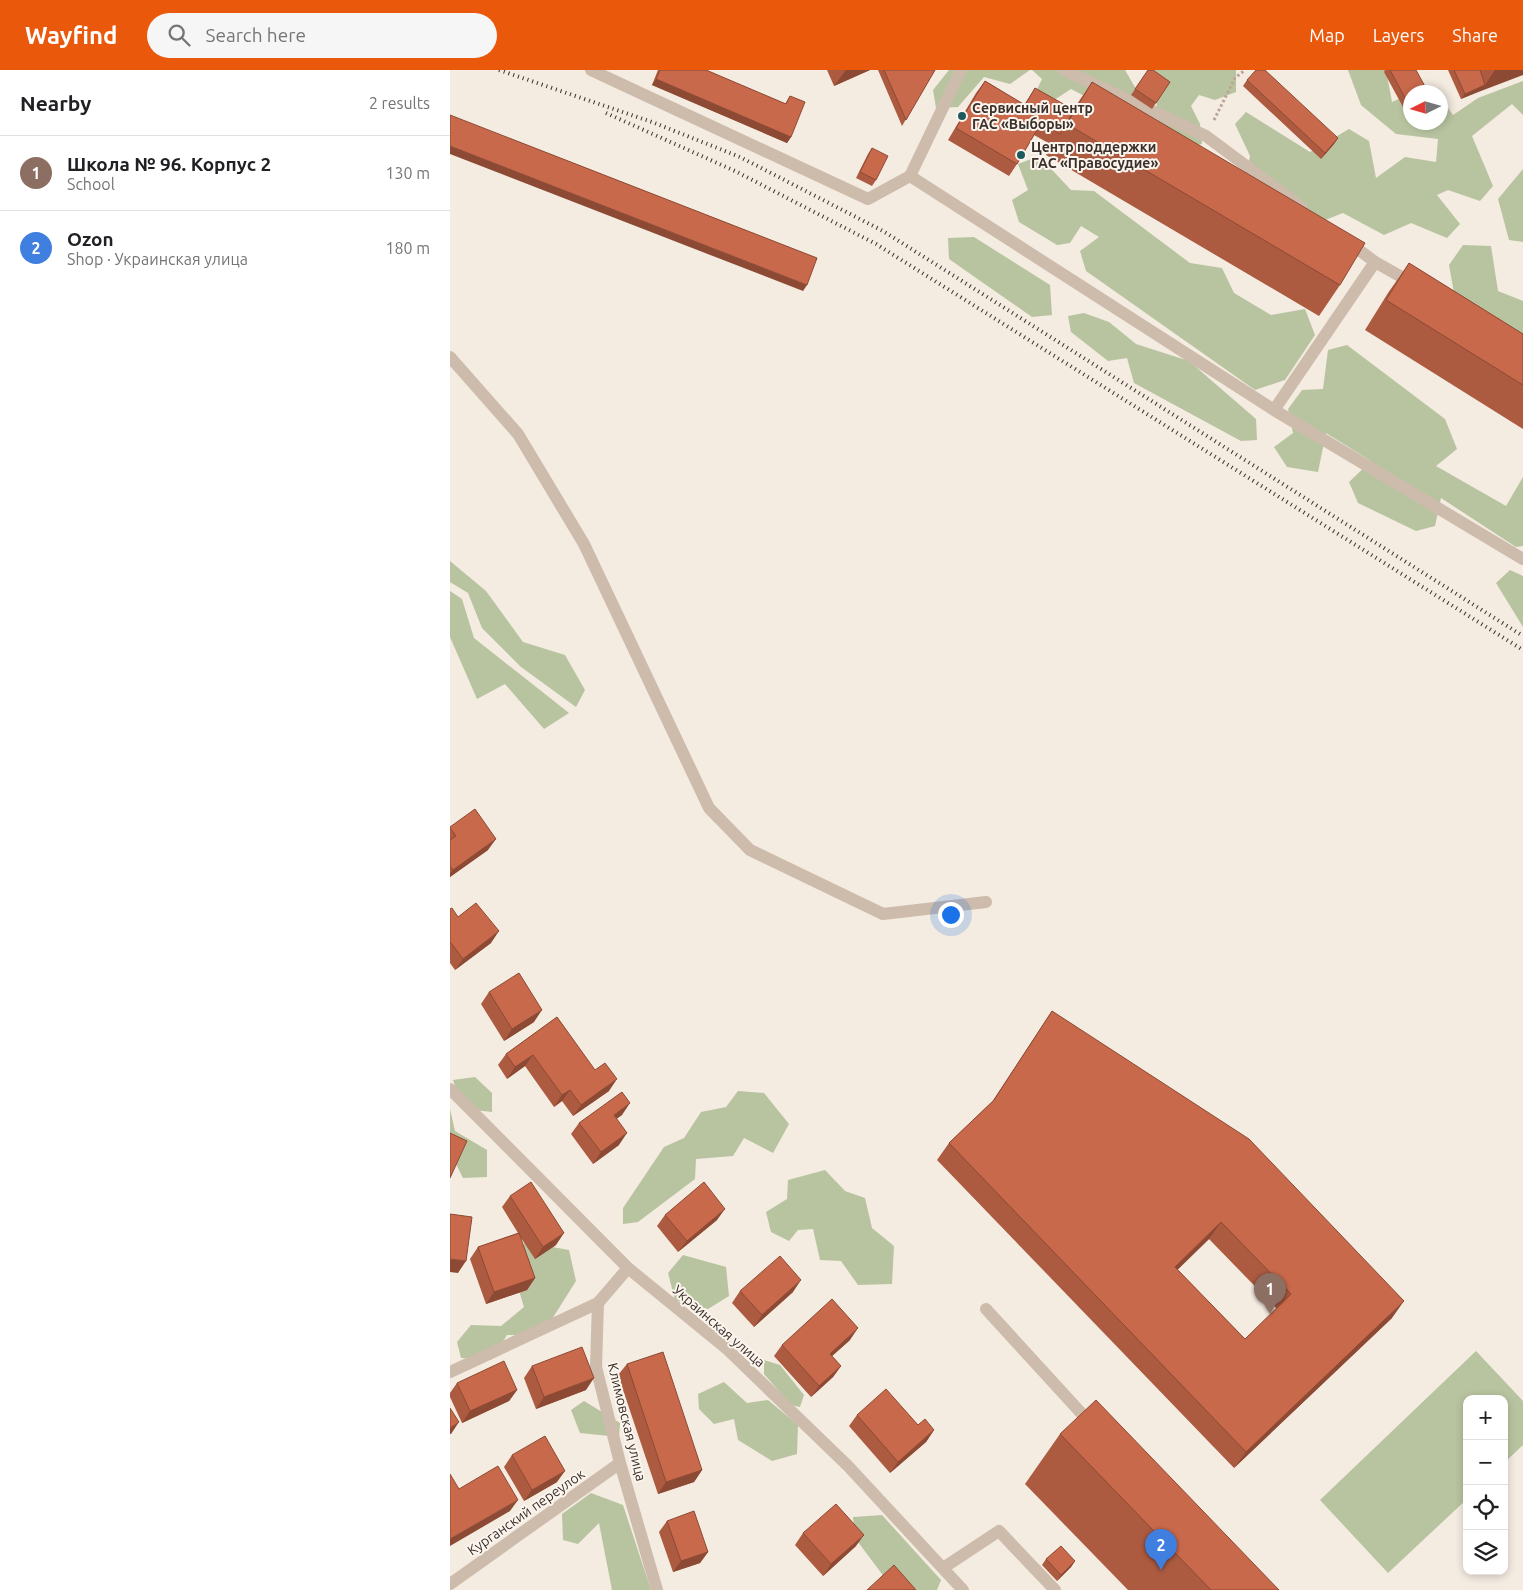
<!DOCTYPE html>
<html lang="en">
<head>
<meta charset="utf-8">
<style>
	body { margin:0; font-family:Ubuntu,sans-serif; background:#f6f6f6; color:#202124 }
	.controls { position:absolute; right:15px; bottom:15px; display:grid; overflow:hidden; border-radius:10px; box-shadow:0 2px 8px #0003 }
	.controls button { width:45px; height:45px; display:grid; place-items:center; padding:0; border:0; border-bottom:1px solid #e0e0e0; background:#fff; color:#202124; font:25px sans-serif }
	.compass { position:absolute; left:953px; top:15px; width:45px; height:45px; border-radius:50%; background:#fff; box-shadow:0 2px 8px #0003; rotate:265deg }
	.you { position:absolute; left:500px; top:844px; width:18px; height:18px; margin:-12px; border:4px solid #fff; border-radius:50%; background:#1a73e8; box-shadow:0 0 0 8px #1a73e833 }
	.badge { display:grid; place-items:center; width:32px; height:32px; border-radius:50%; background:#ea580c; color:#fff; font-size:16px; font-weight:700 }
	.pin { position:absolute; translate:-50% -41px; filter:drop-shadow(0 1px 2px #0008) }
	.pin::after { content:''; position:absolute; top:26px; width:18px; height:15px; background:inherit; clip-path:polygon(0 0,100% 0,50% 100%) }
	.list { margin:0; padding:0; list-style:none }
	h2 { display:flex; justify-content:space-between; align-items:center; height:65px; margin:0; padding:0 20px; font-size:21px }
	h2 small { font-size:16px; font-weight:400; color:#757577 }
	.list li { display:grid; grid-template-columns:32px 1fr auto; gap:15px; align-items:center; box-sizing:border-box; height:75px; padding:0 20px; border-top:1px solid #e0e0e0 }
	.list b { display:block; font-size:19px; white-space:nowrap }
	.list p { margin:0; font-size:16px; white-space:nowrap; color:#757577 }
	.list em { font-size:16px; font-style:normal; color:#757577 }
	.icon { flex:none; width:28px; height:28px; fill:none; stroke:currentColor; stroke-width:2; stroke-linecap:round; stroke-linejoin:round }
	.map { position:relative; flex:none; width:1073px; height:1520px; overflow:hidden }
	header { display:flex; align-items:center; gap:30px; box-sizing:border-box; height:70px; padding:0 25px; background:#ea580c; color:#fff }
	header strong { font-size:24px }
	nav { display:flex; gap:28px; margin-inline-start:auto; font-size:18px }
	.search { width:350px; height:45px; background:#f6f6f6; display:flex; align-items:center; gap:12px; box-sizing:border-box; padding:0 18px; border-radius:28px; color:#757577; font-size:19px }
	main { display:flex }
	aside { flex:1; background:#fff }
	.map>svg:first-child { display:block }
	.green { fill:#b8c4a0 }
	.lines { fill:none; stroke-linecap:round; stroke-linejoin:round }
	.path { stroke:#b9a596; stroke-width:3; stroke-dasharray:2.5 2.5; stroke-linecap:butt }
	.minor { stroke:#cdbbac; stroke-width:12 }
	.rail { stroke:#3b302b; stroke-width:4; stroke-dasharray:1 4; stroke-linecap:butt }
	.wall { fill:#ac5a40; fill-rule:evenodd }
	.shaded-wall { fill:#8c4a34 }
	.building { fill:#c8694b; stroke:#8c4a34; fill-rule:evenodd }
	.poi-dot { fill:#1f5a5e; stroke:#fbf5ee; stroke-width:2 }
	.labels { text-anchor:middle; stroke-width:4; stroke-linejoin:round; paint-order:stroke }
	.poi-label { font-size:14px; font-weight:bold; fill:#3b302b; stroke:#fbf5ee; text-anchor:start }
	.street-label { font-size:14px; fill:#3b302b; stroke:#fbf5ee }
</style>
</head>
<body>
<header>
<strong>Wayfind</strong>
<div class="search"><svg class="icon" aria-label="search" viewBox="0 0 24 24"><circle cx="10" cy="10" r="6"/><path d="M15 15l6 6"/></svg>Search here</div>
<nav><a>Map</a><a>Layers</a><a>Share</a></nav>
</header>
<main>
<aside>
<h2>Nearby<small>2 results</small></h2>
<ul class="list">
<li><span class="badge" style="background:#8d6e63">1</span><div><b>Школа № 96. Корпус 2</b><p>School</p></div><em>130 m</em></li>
<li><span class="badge" style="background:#3f7fe0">2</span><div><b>Ozon</b><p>Shop · Украинская улица</p></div><em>180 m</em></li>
</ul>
</aside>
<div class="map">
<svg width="1073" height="1520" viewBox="0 0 1073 1520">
	<rect width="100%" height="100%" fill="#f4ebe1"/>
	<path class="green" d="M 499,0 L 580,0 L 560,14 L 534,7 L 508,37 L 486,38 L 483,20 Z
		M 582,0 L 675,0 L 693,31 L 675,47 L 621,19 L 595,36 L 582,30 L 592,9 Z
		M 704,0 L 786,0 L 786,22 L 765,30 L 749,25 L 741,36 L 750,54 L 752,74 L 735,78 L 708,53 Z
		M 898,0 L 936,0 L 942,32 L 960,24 L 961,52 L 991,52 L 991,28 L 1003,45 L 1028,28 L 1073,11 L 1073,45 L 1062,34 L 1022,66 L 1043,116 L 1030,131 L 998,120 L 987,125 L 1010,154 L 997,168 L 961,153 L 934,165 L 893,143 L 865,154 L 796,106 L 800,86 L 785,54 L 796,42 L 860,82 L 899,59 L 919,71 L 926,108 L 955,87 L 986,92 L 988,69 L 946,64 L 911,35 Z
		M 589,86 L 621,120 L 644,121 L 740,193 L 772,198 L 784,223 L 821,245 L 855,239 L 865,265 L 835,310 L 805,320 L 636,201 L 630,181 L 649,167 L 631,156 L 620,173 L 607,175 L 569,152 L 562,130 L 578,120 L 568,94 Z
		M 1073,99 L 1073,172 L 1059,170 L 1048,129 Z
		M 524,167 L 600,215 L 602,245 L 582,247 L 499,189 L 498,168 Z
		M 1013,175 L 1041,176 L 1048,221 L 1073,231 L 1073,292 L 1008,245 L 999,195 Z
		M 634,243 L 659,252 L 686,274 L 739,291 L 806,349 L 807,370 L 791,371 L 684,313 L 677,288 L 658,291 L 621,262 L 618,246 Z
		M 897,275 L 995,349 L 1007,379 L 986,396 L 1056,436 L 1073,407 L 1073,476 L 1066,477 L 991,428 L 985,456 L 966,461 L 908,433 L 899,412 L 921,391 L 876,363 L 868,402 L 837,397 L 824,377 L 843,363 L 838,339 L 852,320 L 873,319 L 878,280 Z
		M 0,491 L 36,521 L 73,572 L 115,585 L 135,620 L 126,637 L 71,597 L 32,558 L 18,523 L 0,512 Z
		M 1060,500 L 1073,506 L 1073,557 L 1046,513 Z
		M 0,521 L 12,529 L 24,568 L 119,643 L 94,659 L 55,614 L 27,629 L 0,567 Z
		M 25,1007 L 42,1023 L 42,1042 L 25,1040 L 8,1024 L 3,1010 Z
		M 288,1021 L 314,1023 L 339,1054 L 323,1083 L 294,1068 L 283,1086 L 246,1089 L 245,1109 L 188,1152 L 173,1154 L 173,1138 L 214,1077 L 234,1068 L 251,1042 L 276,1037 Z
		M 0,1039 L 5,1061 L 37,1080 L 37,1107 L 13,1108 L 0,1082 Z
		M 375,1100 L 395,1121 L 415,1128 L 422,1158 L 444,1176 L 442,1214 L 408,1215 L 391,1191 L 370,1190 L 363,1159 L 348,1160 L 339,1171 L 321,1162 L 316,1142 L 337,1129 L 338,1110 Z
		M 75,1172 L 119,1180 L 126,1211 L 92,1265 L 57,1265 L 41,1290 L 11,1288 L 7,1272 L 21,1255 L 51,1256 L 74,1237 L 62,1198 Z
		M 233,1185 L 276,1197 L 279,1226 L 258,1239 L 225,1230 L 218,1203 Z
		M 1026,1281 L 1073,1331 L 1073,1375 L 1054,1393 L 1054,1329 L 1017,1329 L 1017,1429 L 938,1503 L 870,1430 Z
		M 314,1290 L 330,1295 L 354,1325 L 350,1337 L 341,1335 L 314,1304 Z
		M 274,1312 L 297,1333 L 318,1330 L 348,1355 L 347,1384 L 322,1391 L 288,1370 L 284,1349 L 264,1354 L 249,1339 L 248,1324 Z
		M 134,1331 L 170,1353 L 169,1367 L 130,1363 L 121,1340 Z
		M 141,1423 L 173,1435 L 201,1520 L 162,1520 L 149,1453 L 128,1474 L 113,1470 L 112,1444 Z
		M 432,1445 L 491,1510 L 487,1520 L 444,1520 L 405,1468 L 403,1447 Z"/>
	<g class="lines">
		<path class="path" d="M 764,50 L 785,8 L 795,0"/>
		<path class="minor" d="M 141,0 L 418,129 L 460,106 L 824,340 L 1073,489
			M 614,0 L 756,66 L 851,137
			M 460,106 L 511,0
			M 897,171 L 925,192 L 964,214
			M 0,287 L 68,364 L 134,474 L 259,738 L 300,780 L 433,844 L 536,832
			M 824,340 L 925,192
			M 0,1019 L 178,1198 L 276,1278 L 398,1396 L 513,1520
			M 178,1198 L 148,1233 L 146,1297 L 170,1393 L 207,1520
			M 536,1239 L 643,1356
			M 0,1302 L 148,1233
			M 493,1498 L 549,1461 L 605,1520
			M 0,1514 L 170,1393"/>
		<path class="rail" d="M 49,0 L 202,52 L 290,87 L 433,161 L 1073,566
			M 156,43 L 285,101 L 426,174 L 1073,580"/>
	</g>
	<path class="wall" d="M 208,0 L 256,0 L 335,34 L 340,26 L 341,67 L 337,73 L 202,15 Z
		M 377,0 L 420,0 L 384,16 Z
		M 428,0 L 485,0 L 452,56 Z
		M 698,0 L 720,12 L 702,39 L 681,25 Z
		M 935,0 L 966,0 L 960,22 L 960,50 L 934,2 Z
		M 998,0 L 1073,0 L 1011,29 Z
		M 797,10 L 888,68 L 884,74 L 871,89 L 793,16 Z
		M 535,11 L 574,35 L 585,18 L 623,40 L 642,12 L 890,215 L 869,246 L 596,85 L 602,75 L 584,65 L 567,94 L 559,106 L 498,70 L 526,23 Z
		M 422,78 L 426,110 L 422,116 L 406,108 L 418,84 Z
		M 959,193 L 1073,264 L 1073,359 L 915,260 L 938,223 Z
		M 0,757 L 38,780 L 0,807 Z
		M 0,839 L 8,847 L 41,873 L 5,900 L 0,893 Z
		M 39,922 L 84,952 L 54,971 L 31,934 Z
		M 602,941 L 942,1248 L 784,1398 L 487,1090 L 499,1073 L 542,1032 ZM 759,1169 L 827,1239 L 795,1269 L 727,1200 Z
		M 107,947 L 159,1021 L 123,1046 L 112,1031 L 104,1037 L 75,996 L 57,1009 L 48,995 L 56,984 Z
		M 172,1045 L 166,1049 L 169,1075 L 143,1094 L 121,1064 L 129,1053 Z
		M 60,1126 L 106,1175 L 85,1189 L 69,1165 L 85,1208 L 77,1220 L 36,1234 L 20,1189 L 28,1177 L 68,1163 L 52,1137 Z
		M 215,1145 L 267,1150 L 228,1182 L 207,1156 Z
		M 290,1221 L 343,1222 L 304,1257 L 282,1233 Z
		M 400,1270 L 382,1286 L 391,1296 L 383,1307 L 361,1327 L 324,1286 L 332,1275 Z
		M 177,1294 L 252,1400 L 244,1412 L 208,1424 L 168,1305 Z
		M 82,1296 L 136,1320 L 86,1339 L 74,1308 Z
		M 7,1313 L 67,1320 L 59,1331 L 12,1353 L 0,1327 L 0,1323 Z
		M 407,1345 L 468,1355 L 484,1360 L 476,1372 L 440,1403 L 399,1356 Z
		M 610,1364 L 829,1520 L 678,1520 L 575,1414 Z
		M 62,1385 L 107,1412 L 74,1431 L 54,1397 Z
		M 217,1451 L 258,1482 L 250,1493 L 223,1502 L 209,1462 Z
		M 353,1463 L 406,1476 L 373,1506 L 345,1475 Z
		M 596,1489 L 625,1491 L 621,1497 L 607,1511 L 592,1495 Z"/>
	<path class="shaded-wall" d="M 396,0 L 420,0 L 384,16 Z
		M 1045,0 L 1073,0 L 1073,5 L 1031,21 L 1011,29 L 1015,24 L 1035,15 Z
		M 206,9 L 341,67 L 337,73 L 202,15 Z
		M 888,68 L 884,74 L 871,89 L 875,83 Z
		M 0,76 L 357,215 L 353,221 L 0,84 Z
		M 46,769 L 38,780 L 0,807 L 0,803 L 3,800 Z
		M 49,861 L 41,873 L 5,900 L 13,889 Z
		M 92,940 L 84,952 L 54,971 L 62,959 Z
		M 83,985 L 75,996 L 57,1009 L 65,997 Z
		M 167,1009 L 159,1021 L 123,1046 L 131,1035 Z
		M 120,1020 L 112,1031 L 104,1037 L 112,1025 Z
		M 180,1033 L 172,1045 L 156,1056 L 164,1045 Z
		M 177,1063 L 169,1075 L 143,1094 L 151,1082 Z
		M 275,1139 L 267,1150 L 228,1182 L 237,1171 Z
		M 771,1152 L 759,1169 L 713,1214 L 725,1197 Z
		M 114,1163 L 106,1175 L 85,1189 L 93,1177 Z
		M 0,1189 L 16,1191 L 8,1203 L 0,1202 Z
		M 85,1208 L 77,1220 L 36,1234 L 44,1222 Z
		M 351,1210 L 343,1222 L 304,1257 L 312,1245 Z
		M 954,1231 L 942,1248 L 784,1398 L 796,1382 Z
		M 408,1258 L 400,1270 L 372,1295 L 380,1284 Z
		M 391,1296 L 383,1307 L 361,1327 L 369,1316 Z
		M 144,1308 L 136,1320 L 86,1339 L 94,1327 Z
		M 67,1320 L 59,1331 L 12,1353 L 20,1341 Z
		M 9,1352 L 1,1364 L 0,1364 L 0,1358 Z
		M 484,1360 L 476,1372 L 440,1403 L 448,1392 Z
		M 252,1400 L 244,1412 L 208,1424 L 216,1412 Z
		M 115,1401 L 107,1412 L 74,1431 L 82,1420 Z
		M 68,1430 L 60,1441 L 0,1476 L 0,1469 Z
		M 414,1465 L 406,1476 L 373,1506 L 381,1494 Z
		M 258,1482 L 250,1493 L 223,1502 L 231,1491 Z
		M 625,1491 L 621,1497 L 607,1511 L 611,1505 Z"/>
	<path class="building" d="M 210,0 L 256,0 L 336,34 L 340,26 L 355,32 L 341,67 L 206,9 Z
		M 434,0 L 485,0 L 456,50 Z
		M 698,0 L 703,0 L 720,12 L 706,33 L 685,19 Z
		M 806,0 L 815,0 L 888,68 L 875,83 L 797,10 Z
		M 940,0 L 966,0 L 978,22 L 960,22 L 960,37 Z
		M 1004,0 L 1030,0 L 1035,15 L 1015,24 Z
		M 535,11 L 575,35 L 585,18 L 624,40 L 610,64 L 591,53 L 567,94 L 506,58 Z
		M 642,12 L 915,173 L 890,215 L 617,54 Z
		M 0,45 L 367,188 L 357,215 L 0,76 Z
		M 422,78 L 438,86 L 426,110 L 410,102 Z
		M 959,193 L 1073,264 L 1073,315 L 936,230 Z
		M 25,739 L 46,769 L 3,800 L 0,796 L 0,770 L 6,766 L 0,758 L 0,757 Z
		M 26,833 L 49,861 L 13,889 L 1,873 L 0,873 L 0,839 L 2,838 L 8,847 Z
		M 69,903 L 92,940 L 62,959 L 39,922 Z
		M 602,941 L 799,1069 L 954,1231 L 796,1382 L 499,1073 L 544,1030 ZM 771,1152 L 841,1224 L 795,1269 L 725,1197 Z
		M 107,947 L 145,1000 L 155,993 L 167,1009 L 131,1035 L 120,1020 L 112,1025 L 83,985 L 65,997 L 56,984 Z
		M 172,1022 L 180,1033 L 164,1045 L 177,1063 L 151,1082 L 129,1053 Z
		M 0,1063 L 17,1071 L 0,1108 Z
		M 81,1112 L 114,1163 L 93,1177 L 60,1126 Z
		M 254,1112 L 275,1139 L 237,1171 L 215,1145 Z
		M 0,1144 L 22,1147 L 16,1191 L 0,1189 Z
		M 69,1163 L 85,1208 L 44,1222 L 28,1177 Z
		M 330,1186 L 351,1210 L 312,1245 L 290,1221 Z
		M 382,1229 L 408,1258 L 380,1284 L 391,1296 L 369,1316 L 332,1275 Z
		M 132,1277 L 144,1308 L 94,1327 L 82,1296 Z
		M 213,1282 L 252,1400 L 216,1412 L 177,1294 Z
		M 54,1291 L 67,1320 L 20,1341 L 7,1313 Z
		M 436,1319 L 468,1355 L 475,1349 L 484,1360 L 448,1392 L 407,1345 Z
		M 646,1330 L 829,1520 L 761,1520 L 610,1364 Z
		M 0,1338 L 9,1352 L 0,1358 Z
		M 95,1366 L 115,1401 L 82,1420 L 62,1385 Z
		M 48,1396 L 68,1430 L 0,1469 L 0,1404 L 9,1419 Z
		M 386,1434 L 414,1465 L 381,1494 L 353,1463 Z
		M 244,1441 L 258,1482 L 231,1491 L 217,1451 Z
		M 611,1476 L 625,1491 L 611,1505 L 596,1489 Z
		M 444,1495 L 466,1520 L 417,1520 Z"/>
	<g class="poi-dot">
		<circle cx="512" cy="46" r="5"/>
		<circle cx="571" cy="85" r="5"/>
	</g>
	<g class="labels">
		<g class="poi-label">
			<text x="522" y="43">Сервисный центр<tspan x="522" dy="16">ГАС «Выборы»</tspan></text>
			<text x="581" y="82">Центр поддержки<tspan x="581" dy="16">ГАС «Правосудие»</tspan></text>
		</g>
		<g class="street-label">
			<text transform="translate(269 1256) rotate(41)" y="5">Украинская улица</text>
			<text transform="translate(177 1352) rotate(76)" y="5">Климовская улица</text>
			<text transform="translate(76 1442) rotate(-35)" y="5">Курганский переулок</text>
		</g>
	</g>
</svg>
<div class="controls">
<button>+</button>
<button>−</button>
<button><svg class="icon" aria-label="locate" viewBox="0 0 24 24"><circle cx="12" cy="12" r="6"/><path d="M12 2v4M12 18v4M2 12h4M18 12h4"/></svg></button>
<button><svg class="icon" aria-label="layers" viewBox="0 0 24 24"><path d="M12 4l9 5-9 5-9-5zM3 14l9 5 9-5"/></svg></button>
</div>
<svg class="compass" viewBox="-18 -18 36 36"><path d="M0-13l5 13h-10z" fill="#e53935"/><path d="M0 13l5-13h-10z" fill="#757577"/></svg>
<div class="you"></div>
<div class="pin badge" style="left:820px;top:1244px;background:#8d6e63">1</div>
<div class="pin badge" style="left:711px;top:1500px;background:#3f7fe0">2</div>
</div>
</main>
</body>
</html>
